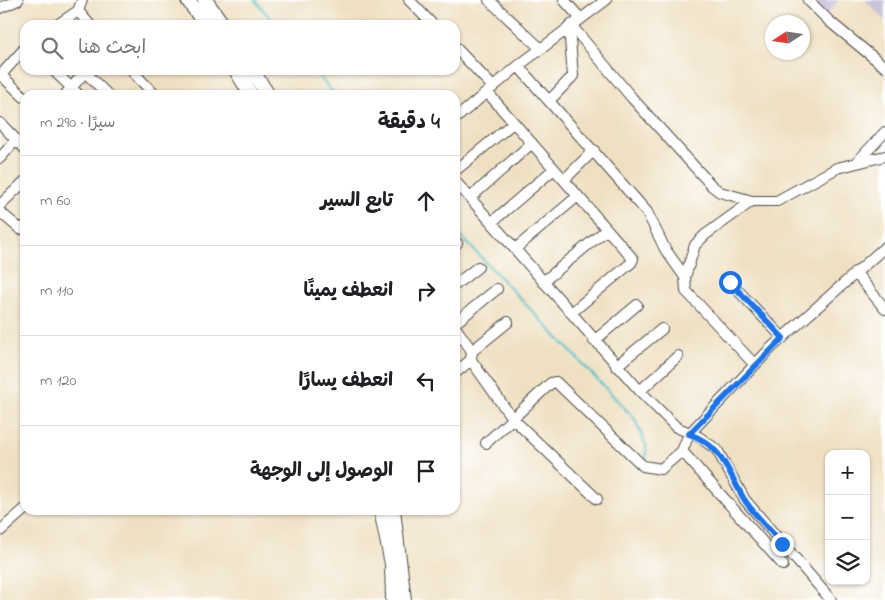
<!DOCTYPE html>
<html lang="ar">
<head>
<meta charset="utf-8">
<style>
	body { margin:0; font-family:"Indie Flower","Playpen Sans Arabic",sans-serif; background:#f2f2f2; color:#202124; direction:rtl }
	.controls { position:absolute; right:15px; bottom:15px; display:grid; overflow:hidden; border-radius:10px; box-shadow:0 1px 4px #0004 }
	.controls button { width:45px; height:45px; display:grid; place-items:center; padding:0; border:0; border-bottom:1px solid #e0e0e0; background:#fff; color:#202124; font:25px sans-serif }
	.compass { position:absolute; left:765px; top:15px; width:45px; height:45px; border-radius:50%; background:#fff; box-shadow:0 1px 4px #0004; rotate:258deg }
	.stop { position:absolute; width:15px; height:15px; margin:-11px; border:4px solid #1a73e8; border-radius:50%; background:#fff }
	.stop.end { background:#1a73e8; border-color:#fff; box-shadow:0 1px 5px #0008 }
	.list { margin:0; padding:0; list-style:none }
	h2 { display:flex; justify-content:space-between; align-items:center; height:65px; margin:0; padding:0 20px; font-size:21px }
	h2 small { font-size:16px; font-weight:400; color:#757577 }
	.list li { display:grid; grid-template-columns:32px 1fr auto; gap:15px; align-items:center; box-sizing:border-box; height:90px; padding:0 20px; border-top:1px solid #e0e0e0 }
	.list b { display:block; font-size:19px; white-space:nowrap }
	.list em { font-size:16px; font-style:normal; color:#757577 }
	.icon { flex:none; width:28px; height:28px; fill:none; stroke:currentColor; stroke-width:2; stroke-linecap:round; stroke-linejoin:round }
	.map { position:relative; flex:none; width:885px; height:600px; overflow:hidden; direction:ltr }
	.search { position:absolute; background:#fff; box-shadow:0 1px 4px #0004; left:20px; top:20px; width:440px; height:55px; display:flex; align-items:center; gap:12px; box-sizing:border-box; padding:0 18px; border-radius:15px; color:#757577; font-size:19px }
	.panel { position:absolute; background:#fff; box-shadow:0 1px 4px #0004; left:20px; top:90px; width:440px; height:425px; border-radius:15px; direction:rtl }
	.map>svg:first-child { display:block }
	.industrial { fill:#c9bfd7 }
	.lines { fill:none; stroke-linecap:round; stroke-linejoin:round }
	.stream { stroke:#4fbec5; stroke-width:2.5 }
	.minor-casing { stroke:#484642; stroke-width:12 }
	.highway-casing { stroke:#484642; stroke-width:16 }
	.minor { stroke:#fff; stroke-width:10 }
	.highway { stroke:#fff; stroke-width:14 }
	.route { stroke:#1a73e8; stroke-width:6 }
</style>
</head>
<body>
<div class="map">
<svg width="885" height="600" viewBox="0 0 885 600">
	<rect width="100%" height="100%" fill="#fff"/>
	<filter id="ink" filterUnits="userSpaceOnUse"><feTurbulence type="fractalNoise" baseFrequency=".02" numOctaves="2"/><feDisplacementMap in="SourceGraphic" scale="10" xChannelSelector="R" yChannelSelector="G"/><feConvolveMatrix kernelMatrix="1 2 1 2 8 2 1 2 1" color-interpolation-filters="sRGB"/></filter>
	<filter id="wash" filterUnits="userSpaceOnUse"><feTurbulence type="fractalNoise" baseFrequency=".0096" numOctaves="4" result="noise"/><feDisplacementMap in="SourceGraphic" scale="20" xChannelSelector="R" yChannelSelector="G"/><feGaussianBlur stdDeviation="1.12" result="paint"/><feColorMatrix in="noise" values="0 0 0 0 0 0 0 0 0 0 0 0 0 0 0 0 0 1.4 0 .05"/><feComposite in="paint" operator="in"/></filter>
	<g filter="url(#wash)">
		<rect width="100%" height="100%" fill="#efe0c2"/>
		<path class="industrial" d="M 804,0 L 839,0 L 823,19 Z
			M 865,0 L 885,0 L 885,21 Z"/>
		<g class="lines">
			<path class="stream" d="M 255,0 L 276,25
				M 314,70 L 335,95
				M 455,230 L 634,418 L 646,445 L 646,460"/>
		</g>
	</g>
	<g filter="url(#ink)">
		<g class="lines">
			<g class="minor-casing">
				<path id="minor" d="M 409,0 L 433,25
					M 489,0 L 541,49
					M 564,0 L 580,18
					M 808,0 L 829,21 L 885,67
					M 0,8 L 18,0
					M 78,11 L 90,25
					M 57,25 L 78,11 L 82,0
					M 571,25 L 632,98 L 712,186 L 720,192 L 752,201 L 777,201 L 837,168 L 885,156
					M 455,47 L 493,87
					M 518,66 L 647,212 L 665,249 L 685,277 L 686,291 L 755,365
					M 53,70 L 79,95
					M 83,70 L 108,95
					M 131,70 L 155,95
					M 0,74 L 25,98
					M 0,76 L 25,48
					M 487,92 L 633,259 L 631,263 L 571,313
					M 65,95 L 85,72
					M 549,101 L 573,76 L 569,27
					M 455,119 L 518,66 L 606,0
					M 0,123 L 25,149
					M 0,158 L 16,140
					M 858,161 L 885,132
					M 455,171 L 513,123
					M 564,180 L 594,150
					M 455,181 L 640,391 L 676,427 L 699,437 L 717,450 L 745,500 L 831,600
					M 470,198 L 532,143
					M 0,205 L 25,181
					M 0,212 L 20,229 L 25,226
					M 492,222 L 554,169
					M 455,245 L 457,243
					M 515,249 L 578,196
					M 855,272 L 885,309
					M 685,277 L 695,245 L 705,235 L 752,201
					M 543,282 L 607,229
					M 730,282 L 783,338
					M 455,285 L 478,267
					M 455,323 L 497,289
					M 455,327 L 472,351 L 471,360 L 512,418 L 597,499
					M 594,341 L 637,305
					M 472,351 L 508,322
					M 616,366 L 662,329
					M 455,373 L 471,360
					M 640,391 L 678,356
					M 486,443 L 551,383 L 556,382 L 643,466 L 661,469 L 682,451 L 689,434 L 771,348 L 885,247
					M 682,451 L 783,565
					M 0,531 L 25,509"/>
			</g>
			<g class="highway-casing">
				<path id="highway" d="M 188,0 L 206,25
					M 205,0 L 223,25
					M 236,70 L 251,95
					M 252,70 L 268,95
					M 381,510 L 392,564 L 393,600
					M 393,510 L 404,600"/>
			</g>
			<use href="#minor" class="minor"/>
			<use href="#highway" class="highway"/>
		</g>
	</g>
	<g class="lines" filter="url(#ink)">
		<path class="route" d="M 730,282 L 783,338 L 689,434 C 722,445 728,472 744,499 C 754,515 770,529 782,544"/>
	</g>
</svg>
<div class="controls">
<button>+</button>
<button>−</button>
<button><svg class="icon" aria-label="layers" viewBox="0 0 24 24"><path d="M12 4l9 5-9 5-9-5zM3 14l9 5 9-5"/></svg></button>
</div>
<svg class="compass" viewBox="-18 -18 36 36"><path d="M0-13l5 13h-10z" fill="#e53935"/><path d="M0 13l5-13h-10z" fill="#757577"/></svg>
<div class="stop" style="left:730px;top:282px"></div>
<div class="stop end" style="left:782px;top:544px"></div>
<div class="search"><svg class="icon" aria-label="search" viewBox="0 0 24 24"><circle cx="10" cy="10" r="6"/><path d="M15 15l6 6"/></svg>ابحث هنا</div>
<section class="panel">
<h2>4 دقيقة<small>سيرًا · 290 m</small></h2>
<ul class="list">
<li><svg class="icon" aria-label="ahead" viewBox="0 0 24 24"><path d="M12 20V5M6 11l6-6 6 6"/></svg><div><b>تابع السير</b></div><em>60 m</em></li>
<li><svg class="icon" aria-label="right" viewBox="0 0 24 24"><path d="M7 20v-9h11M14 6l5 5-5 5"/></svg><div><b>انعطف يمينًا</b></div><em>110 m</em></li>
<li><svg class="icon" aria-label="left" viewBox="0 0 24 24"><path d="M17 20v-9H6M10 6l-5 5 5 5"/></svg><div><b>انعطف يسارًا</b></div><em>120 m</em></li>
<li><svg class="icon" aria-label="arrive" viewBox="0 0 24 24"><path d="M6 21V4h12l-3 4 3 4H6"/></svg><div><b>الوصول إلى الوجهة</b></div></li>
</ul>
</section>
</div>
</body>
</html>
